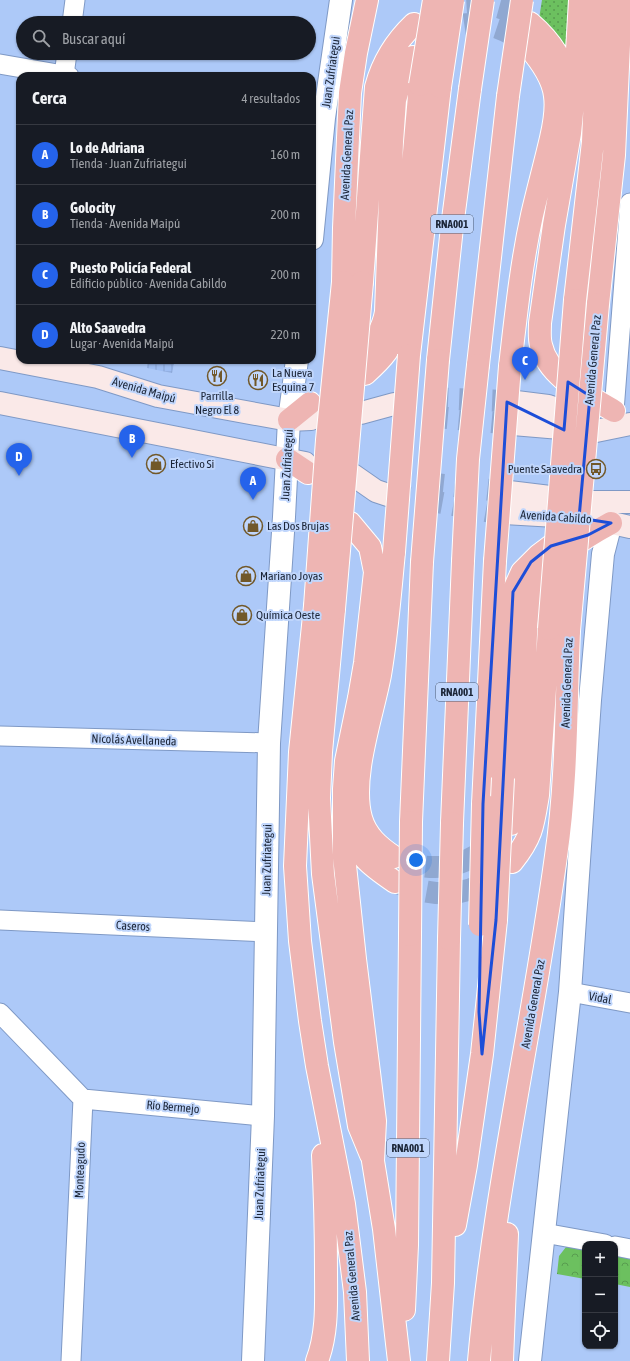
<!DOCTYPE html>
<html lang="es">
<head>
<meta charset="utf-8">
<style>
	body { margin:0; font-family:"Asap Condensed",sans-serif; background:#242831; color:#f1f3f6 }
	.controls { position:absolute; right:12px; bottom:12px; display:grid; overflow:hidden; border-radius:8px; box-shadow:0 1px 3px #0004 }
	.controls button { width:36px; height:36px; display:grid; place-items:center; padding:0; border:0; border-bottom:1px solid #363941; background:#171b24; color:#f1f3f6; font:20px sans-serif }
	.you { position:absolute; left:416px; top:860px; width:14px; height:14px; margin:-10px; border:3px solid #fff; border-radius:50%; background:#1a73e8; box-shadow:0 0 0 6px #1a73e833 }
	.badge { display:grid; place-items:center; width:26px; height:26px; border-radius:50%; background:#2563eb; color:#fff; font-size:13px; font-weight:700 }
	.pin { position:absolute; translate:-50% -33px; filter:drop-shadow(0 1px 2px #0008) }
	.pin::after { content:''; position:absolute; top:21px; width:14px; height:12px; background:inherit; clip-path:polygon(0 0,100% 0,50% 100%) }
	.list { margin:0; padding:0; list-style:none }
	h2 { display:flex; justify-content:space-between; align-items:center; height:52px; margin:0; padding:0 16px; font-size:17px }
	h2 small { font-size:13px; font-weight:400; color:#9ea1a6 }
	.list li { display:grid; grid-template-columns:26px 1fr auto; gap:12px; align-items:center; box-sizing:border-box; height:60px; padding:0 16px; border-top:1px solid #363941 }
	.list b { display:block; font-size:15px; white-space:nowrap }
	.list p { margin:0; font-size:13px; white-space:nowrap; color:#9ea1a6 }
	.list em { font-size:13px; font-style:normal; color:#9ea1a6 }
	.icon { flex:none; width:22px; height:22px; fill:none; stroke:currentColor; stroke-width:2; stroke-linecap:round; stroke-linejoin:round }
	.map { position:relative; flex:none; width:630px; height:1361px; overflow:hidden }
	.search { position:absolute; background:#171b24; box-shadow:0 1px 3px #0004; left:16px; top:16px; width:300px; height:44px; display:flex; align-items:center; gap:10px; box-sizing:border-box; padding:0 14px; border-radius:22px; color:#9ea1a6; font-size:15px }
	.panel { position:absolute; background:#171b24; box-shadow:0 1px 3px #0004; left:16px; top:72px; width:300px; height:292px; border-radius:12px }
	.map>svg:first-child { display:block }
	.industrial { fill:url(#industrial-grid) }
	.grass { fill:url(#grass-dots) }
	.park { fill:url(#park-crowns) }
	.lines { fill:none; stroke-linecap:round; stroke-linejoin:round }
	.secondary-tunnel { stroke:#90a8d1; stroke-width:22; stroke-dasharray:22 11; stroke-linecap:butt }
	.motorway-tunnel { stroke:#90a8d1; stroke-width:22; stroke-dasharray:22 11; stroke-linecap:butt }
	.minor-casing { stroke:#7f99c5; stroke-width:21 }
	.tertiary-casing { stroke:#7f99c5; stroke-width:24 }
	.secondary-casing { stroke:#7f99c5; stroke-width:24 }
	.motorway-casing { stroke:#fff; stroke-width:24 }
	.minor { stroke:#fff; stroke-width:19 }
	.tertiary { stroke:#fff; stroke-width:22 }
	.secondary { stroke:#fae9e8; stroke-width:22 }
	.motorway { stroke:#eeb5b3; stroke-width:22 }
	.motorway-bridge-casing { stroke:#fff; stroke-width:24; stroke-linecap:butt }
	.motorway-bridge { stroke:#eeb5b3; stroke-width:22 }
	.marked { fill:none; stroke:#1d4ed8; stroke-width:3; stroke-linejoin:round }
	.labels { text-anchor:middle; stroke-width:4; stroke-linejoin:round; paint-order:stroke }
	.shield { fill:#c0d6fc; stroke:#4c5a72; stroke-width:1 }
	.shield-label { font-size:11px; font-weight:bold; fill:#1b2537 }
	.street-label { font-size:12px; fill:#1b2537; stroke:#c0d6fc }
	.poi-label { font-size:12px; fill:#1b2537; stroke:#c0d6fc; text-anchor:start }
</style>
</head>
<body>
<div class="map">
<svg width="630" height="1361" viewBox="0 0 630 1361">
	<defs>
		<pattern id="industrial-grid" width="8" height="8" patternUnits="userSpaceOnUse"><rect width="8" height="8" fill="#9fbef3"/><path d="M0 4h8M4 0v8" fill="none" stroke="#88a3d1"/></pattern>
		<pattern id="grass-dots" width="8" height="8" patternUnits="userSpaceOnUse"><rect width="8" height="8" fill="#6cc05f"/><path d="M2 2h.1M6 6h.1" fill="none" stroke="#589c4f" stroke-width="1.8" stroke-linecap="round"/></pattern>
		<pattern id="park-crowns" width="20" height="18" patternUnits="userSpaceOnUse"><rect width="20" height="18" fill="#6cc05f"/><path d="M2 6a3 3 0 1 1 6 0M12 15a3 3 0 1 1 6 0" fill="none" stroke="#589c4f"/></pattern>
	</defs>
	<rect width="100%" height="100%" fill="#adc9f8"/>
	<path class="industrial" d="M 148,360 L 175,360 L 172,373 L 147,368 Z"/>
	<path class="grass" d="M 542,0 L 571,0 L 570,48 L 566,49 L 539,19 Z"/>
	<path class="park" d="M 566,1247 L 585,1250 L 585,1279 L 557,1274 L 559,1256 Z
		M 615,1255 L 630,1258 L 630,1287 L 615,1284 Z"/>
	<g class="lines">
		<path class="secondary-tunnel" d="M 394,404 L 401,401 L 427,398 L 505,401 L 516,402
			M 393,413 L 513,424
			M 389,479 L 509,492
			M 388,495 L 437,502 L 492,512 L 506,513"/>
		<path class="motorway-tunnel" d="M 434,10 C 468,0 502,1 530,23
			M 434,37 C 465,15 501,22 528,46
			M 394,857 C 431,875 464,868 494,843
			M 395,882 C 429,896 464,900 496,876"/>
		<g class="minor-casing">
			<path id="minor" d="M 72,23 L 75,0
				M 0,64 L 69,76
				M 64,75 L 67,53
				M 614,411 L 630,203
				M 0,736 L 269,743
				M 0,920 L 266,932
				M 570,992 L 630,1003
				M 0,1013 L 83,1099 L 71,1361
				M 83,1099 L 263,1116
				M 544,1233 L 605,1244
				M 615,1246 L 630,1249"/>
		</g>
		<g class="tertiary-casing">
			<path id="tertiary" d="M 312,239 L 324,118 L 341,0
				M 253,1361 L 263,1116 L 269,743 L 284,517 L 289,420 L 297,360
				M 530,1361 L 570,992 L 590,700 L 603,554 L 611,523"/>
		</g>
		<g class="secondary-casing">
			<path id="secondary" d="M 0,358 L 98,377 L 158,396 L 289,420 L 311,419
				M 516,402 L 548,406 L 584,418
				M 0,403 L 305,463
				M 361,413 L 394,404
				M 513,424 L 596,431 L 630,424
				M 353,475 L 376,491 L 388,495
				M 509,492 L 591,502 L 630,502
				M 506,513 L 590,518 L 630,527"/>
		</g>
		<g class="motorway-casing">
			<path id="motorway" d="M 580,0 L 575,84 L 570,133 L 554,225 L 540,323 C 540,330 539,338 541,345 C 548,378 588,395 614,411
				M 530,23 C 552,42 564,61 570,90
				M 343,282 L 344,228 L 350,93 L 356,53 L 367,0
				M 362,282 L 376,87 C 383,61 395,42 414,24
				M 575,300 L 593,142 L 599,0
				M 598,304 L 614,155 L 621,0
				M 363,354 C 375,341 383,329 386,312 L 392,142 L 395,100 L 403,73 L 413,57
				M 409,355 L 440,87
				M 438,360 L 452,227 L 470,89
				M 478,365 L 508,96
				M 510,366 C 516,315 521,265 532,215 C 538,189 545,164 551,138 C 554,125 557,110 555,96 C 553,77 540,60 528,46
				M 365,374 C 383,358 393,347 399,323 L 420,85
				M 289,420 L 310,403
				M 287,459 L 308,473
				M 350,523 L 370,547 L 375,572 L 365,663 L 359,698 L 346,761 L 344,789 L 344,856 L 355,959 L 375,1121 L 373,1161 L 384,1229 L 399,1361
				M 315,606 L 300,752 L 295,866 L 300,941 L 310,1021 L 317,1066 L 344,1204 L 355,1292 L 358,1361
				M 334,609 L 321,752 L 319,798 L 323,874 L 345,1042 L 359,1126 L 371,1155
				M 503,778 L 509,623 L 513,592 L 522,572 L 539,555 L 551,546 L 571,540
				M 483,804 L 495,561
				M 411,822 L 422,562
				M 452,823 L 463,561
				M 511,824 L 516,815 L 521,792 C 522,754 524,717 525,680 C 526,651 523,606 538,581 C 552,557 587,536 611,523
				M 348,825 C 359,857 367,863 395,882
				M 394,857 C 379,847 366,836 361,818 C 350,777 372,717 380,675 C 387,634 390,593 394,552
				M 512,862 C 532,837 533,826 538,795 L 549,629
				M 455,1225 L 466,1165 L 482,1054 L 496,920
				M 404,1310 L 407,1245 L 410,935
				M 317,1361 C 328,1332 326,1301 326,1271 C 326,1232 325,1193 323,1155
				M 438,1361 L 443,1283 L 449,939
				M 479,1361 C 494,1191 533,1025 556,856 C 567,782 566,706 569,631
				M 502,1361 L 507,1234"/>
		</g>
		<use href="#minor" class="minor"/>
		<use href="#tertiary" class="tertiary"/>
		<use href="#secondary" class="secondary"/>
		<use href="#motorway" class="motorway"/>
		<g class="motorway-bridge-casing">
			<path id="motorway-bridge" d="M 420,85 L 434,0
				M 440,87 L 453,0
				M 470,89 L 483,0
				M 508,96 L 522,0
				M 394,552 L 409,355
				M 463,561 L 468,459 L 478,365
				M 495,561 L 510,366
				M 422,562 L 438,360
				M 315,606 L 327,440 L 343,282
				M 334,609 L 362,282
				M 549,629 L 575,300
				M 569,631 L 598,304
				M 496,920 L 503,778
				M 480,925 L 483,804
				M 410,935 L 411,822
				M 449,939 L 452,823"/>
		</g>
		<use href="#motorway-bridge" class="motorway-bridge"/>
	</g>
	<path class="marked" d="M 568,382 L 590,396 L 579,518 L 611,523 L 588,535 L 551,546 L 531,562 L 513,592 L 496,920 L 482,1054 L 479,1012 L 483,804 L 507,402 L 564,430 Z"/>
	<defs>
		<g id="restaurant-ring" transform="scale(1)"><circle r="9.5" fill="#c0d6fc" stroke="#715829" stroke-width="1.5"/><path d="M-5-6h1v4h1v-4h1v4h1v-4h1v5L-1.5 .5V6h-2V.5L-5-1ZM5-6V6H3V1.5H1.5Q1.5-4 5-6Z" fill="#715829"/></g>
		<g id="shop-ring" transform="scale(1)"><circle r="9.5" fill="#c0d6fc" stroke="#715829" stroke-width="1.5"/><path d="M-5-2.5h2.3a2.7 3.5 0 0 1 5.4 0H5L5.5 6h-11ZM-1.5-2.5h3a1.5 2.3 0 0 0-3 0Z" fill="#715829"/></g>
		<g id="bus-ring" transform="scale(1)"><circle r="9.5" fill="#c0d6fc" stroke="#715829" stroke-width="1.5"/><path d="M-5-6H5V4H4V6H2V4H-2V6H-4V4H-5ZM-3.5-4V0h7V-4ZM-3.5 1.2v1.5H-2V1.2ZM2 1.2v1.5H3.5V1.2Z" fill="#715829"/></g>
	</defs>
	<g fill-rule="evenodd">
		<use href="#restaurant-ring" x="217" y="376"/>
		<use href="#restaurant-ring" x="258" y="380"/>
		<use href="#shop-ring" x="156" y="464"/>
		<use href="#bus-ring" x="596" y="469"/>
		<use href="#shop-ring" x="253" y="526"/>
		<use href="#shop-ring" x="246" y="576"/>
		<use href="#shop-ring" x="242" y="615"/>
	</g>
	<g class="labels">
		<g class="shield">
			<rect x="431" y="215" width="42" height="18" rx="3"/>
			<rect x="436" y="683" width="42" height="18" rx="3"/>
			<rect x="387" y="1139" width="42" height="18" rx="3"/>
		</g>
		<g class="shield-label">
			<text x="452" y="228">RNA001</text>
			<text x="457" y="696">RNA001</text>
			<text x="408" y="1152">RNA001</text>
		</g>
		<g class="street-label">
			<text transform="translate(331 72) rotate(-82)" y="4">Juan Zufriategui</text>
			<text transform="translate(347 155) rotate(-87)" y="4">Avenida General Paz</text>
			<text transform="translate(593 360) rotate(-85)" y="4">Avenida General Paz</text>
			<text transform="translate(144 390) rotate(16)" y="4">Avenida Maipú</text>
			<text transform="translate(287 465) rotate(-87)" y="4">Juan Zufriategui</text>
			<text transform="translate(556 517) rotate(4)" y="4">Avenida Cabildo</text>
			<text transform="translate(567 683) rotate(-88)" y="4">Avenida General Paz</text>
			<text transform="translate(134 740) rotate(2)" y="4">Nicolás Avellaneda</text>
			<text transform="translate(267 860) rotate(-89)" y="4">Juan Zufriategui</text>
			<text transform="translate(133 926) rotate(3)" y="4">Caseros</text>
			<text transform="translate(600 998) rotate(11)" y="4">Vidal</text>
			<text transform="translate(533 1004) rotate(-80)" y="4">Avenida General Paz</text>
			<text transform="translate(173 1107) rotate(5)" y="4">Río Bermejo</text>
			<text transform="translate(80 1170) rotate(-88)" y="4">Monteagudo</text>
			<text transform="translate(260 1184) rotate(-88)" y="4">Juan Zufriategui</text>
			<text transform="translate(352 1276) rotate(-95)" y="4">Avenida General Paz</text>
		</g>
		<g class="poi-label">
			<text x="272" y="377">La Nueva<tspan x="272" dy="14">Esquina 7</tspan></text>
			<text x="217" y="400" text-anchor="middle">Parrilla<tspan x="217" dy="14">Negro El 8</tspan></text>
			<text x="170" y="468">Efectivo Si</text>
			<text x="582" y="473" text-anchor="end">Puente Saavedra</text>
			<text x="267" y="530">Las Dos Brujas</text>
			<text x="260" y="580">Mariano Joyas</text>
			<text x="256" y="619">Química Oeste</text>
		</g>
	</g>
</svg>
<div class="controls">
<button>+</button>
<button>−</button>
<button><svg class="icon" aria-label="locate" viewBox="0 0 24 24"><circle cx="12" cy="12" r="6"/><path d="M12 2v4M12 18v4M2 12h4M18 12h4"/></svg></button>
</div>
<div class="you"></div>
<div class="pin badge" style="left:253px;top:500px">A</div>
<div class="pin badge" style="left:132px;top:458px">B</div>
<div class="pin badge" style="left:525px;top:380px">C</div>
<div class="pin badge" style="left:19px;top:476px">D</div>
<div class="search"><svg class="icon" aria-label="search" viewBox="0 0 24 24"><circle cx="10" cy="10" r="6"/><path d="M15 15l6 6"/></svg>Buscar aquí</div>
<section class="panel">
<h2>Cerca<small>4 resultados</small></h2>
<ul class="list">
<li><span class="badge">A</span><div><b>Lo de Adriana</b><p>Tienda · Juan Zufriategui</p></div><em>160 m</em></li>
<li><span class="badge">B</span><div><b>Golocity</b><p>Tienda · Avenida Maipú</p></div><em>200 m</em></li>
<li><span class="badge">C</span><div><b>Puesto Policía Federal</b><p>Edificio público · Avenida Cabildo</p></div><em>200 m</em></li>
<li><span class="badge">D</span><div><b>Alto Saavedra</b><p>Lugar · Avenida Maipú</p></div><em>220 m</em></li>
</ul>
</section>
</div>
</body>
</html>
